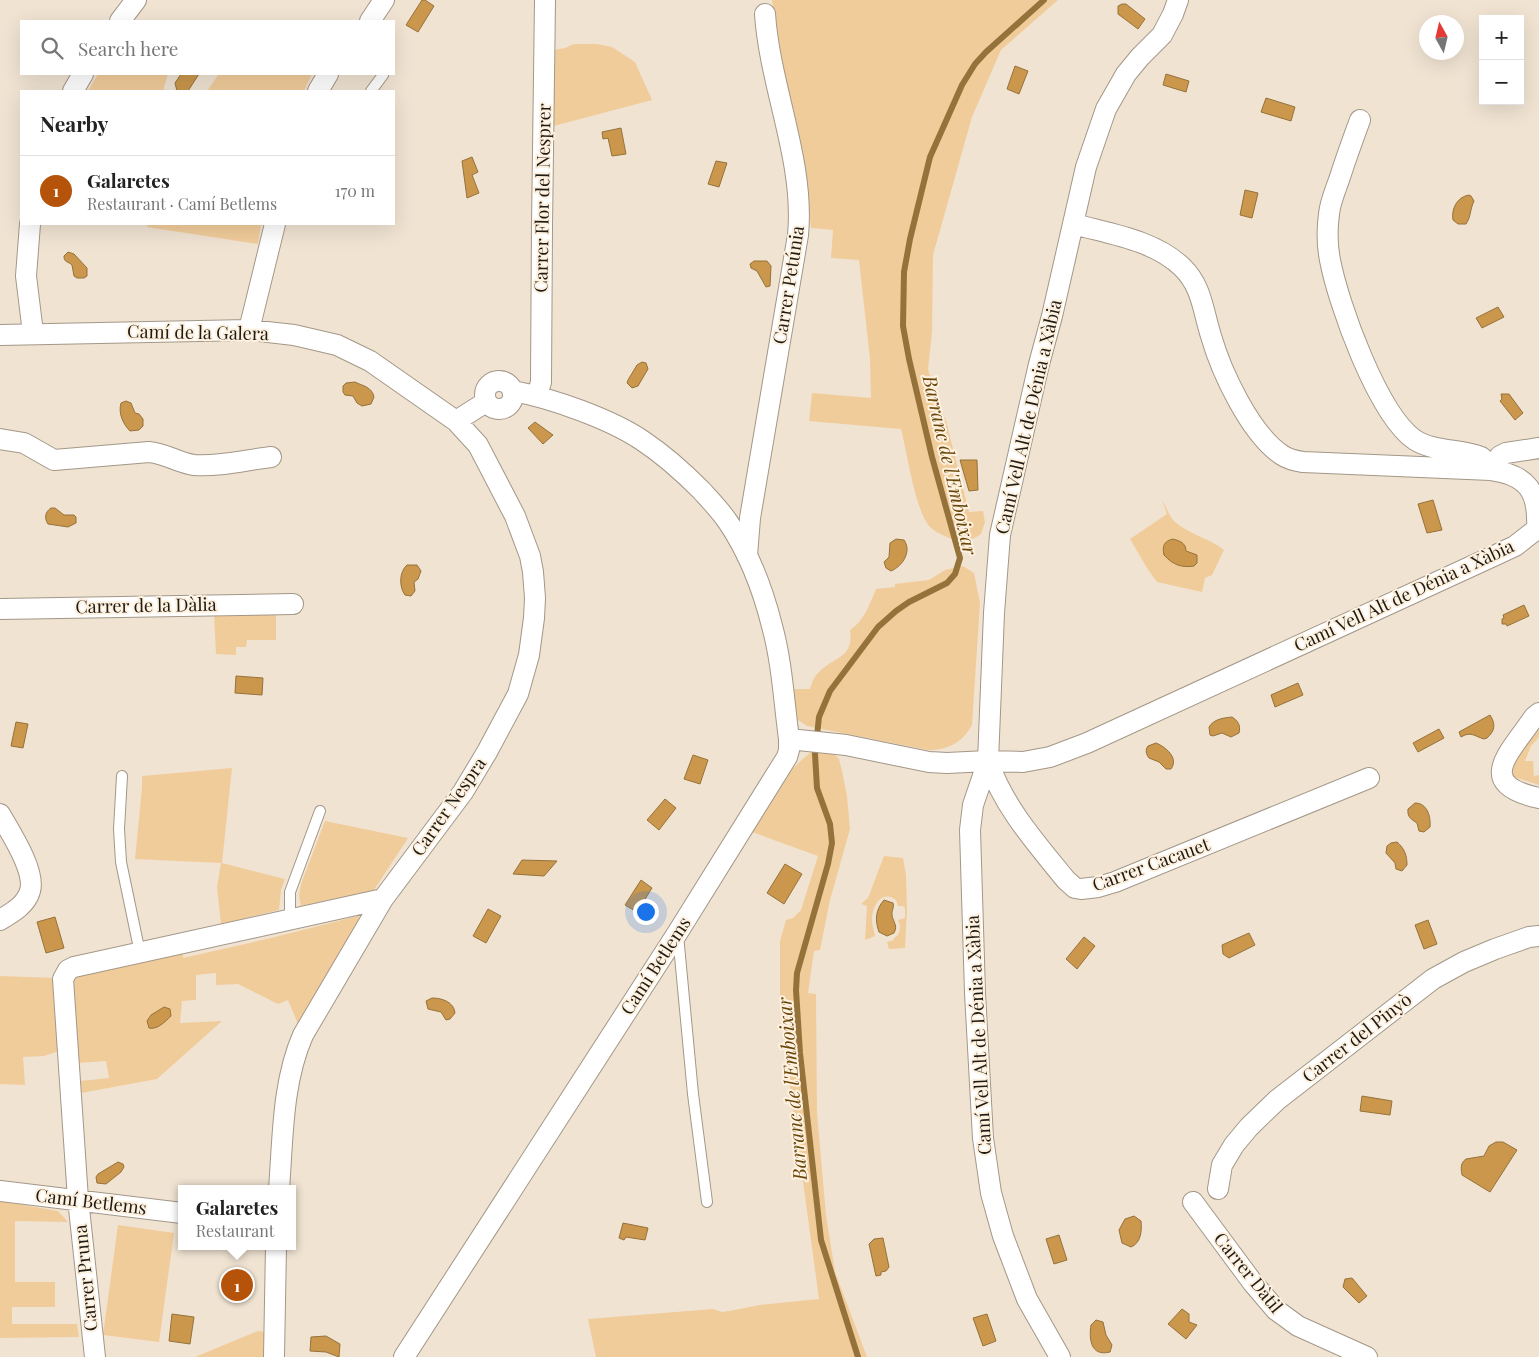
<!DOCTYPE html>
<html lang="en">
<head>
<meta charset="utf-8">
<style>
	body { margin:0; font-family:"Playfair Display",serif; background:#f2f2f2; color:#222 }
	.controls { position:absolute; right:15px; top:15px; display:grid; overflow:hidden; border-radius:0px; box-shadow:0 5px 20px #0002 }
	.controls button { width:45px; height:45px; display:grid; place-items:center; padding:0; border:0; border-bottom:1px solid #e0e0e0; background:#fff; color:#222; font:25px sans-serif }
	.compass { position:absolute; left:1419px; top:15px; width:45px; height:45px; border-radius:50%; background:#fff; box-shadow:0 5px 20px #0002; rotate:352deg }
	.you { position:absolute; left:645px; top:911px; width:18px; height:18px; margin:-12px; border:4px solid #fff; border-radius:50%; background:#1a73e8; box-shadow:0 0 0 8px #1a73e833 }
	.badge { display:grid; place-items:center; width:32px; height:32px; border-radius:50%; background:#b45309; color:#fff; font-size:16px; font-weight:700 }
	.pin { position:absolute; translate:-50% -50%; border:2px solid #fff; box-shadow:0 1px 5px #0006 }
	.popup { position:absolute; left:178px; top:1185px; width:118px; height:65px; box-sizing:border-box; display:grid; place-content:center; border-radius:0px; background:#fff; filter:drop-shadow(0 1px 4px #0005); font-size:16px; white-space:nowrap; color:#767676 }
	.popup b { font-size:19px; color:#222 }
	.popup::after { content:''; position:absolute; left:50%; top:100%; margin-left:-10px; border:10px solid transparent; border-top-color:#fff }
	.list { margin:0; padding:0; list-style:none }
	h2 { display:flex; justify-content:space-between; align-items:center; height:65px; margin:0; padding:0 20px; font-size:21px }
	h2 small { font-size:16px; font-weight:400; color:#767676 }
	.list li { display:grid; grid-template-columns:32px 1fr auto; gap:15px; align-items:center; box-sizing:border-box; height:70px; padding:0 20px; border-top:1px solid #e0e0e0 }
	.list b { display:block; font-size:19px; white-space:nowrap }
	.list p { margin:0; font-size:16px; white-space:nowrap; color:#767676 }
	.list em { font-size:16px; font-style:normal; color:#767676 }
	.icon { flex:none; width:28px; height:28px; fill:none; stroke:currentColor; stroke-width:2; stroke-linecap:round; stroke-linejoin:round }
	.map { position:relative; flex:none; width:1539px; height:1357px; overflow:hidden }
	.search { position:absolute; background:#fff; box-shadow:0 5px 20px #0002; left:20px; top:20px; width:375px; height:55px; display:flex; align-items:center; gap:12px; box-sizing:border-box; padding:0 18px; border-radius:0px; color:#767676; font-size:19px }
	.panel { position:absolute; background:#fff; box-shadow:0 5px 20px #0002; left:20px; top:90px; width:375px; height:135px; border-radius:0px }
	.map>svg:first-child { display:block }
	.green { fill:#f1cc9b }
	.water { fill:#ca974c; stroke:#96723b }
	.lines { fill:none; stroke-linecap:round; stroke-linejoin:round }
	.stream { stroke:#96723b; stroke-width:6 }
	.lane-casing { stroke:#a39787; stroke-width:12 }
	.street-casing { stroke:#a39787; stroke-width:22 }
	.lane { stroke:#fff; stroke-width:10 }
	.street { stroke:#fff; stroke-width:20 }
	.labels { text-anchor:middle; stroke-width:4; stroke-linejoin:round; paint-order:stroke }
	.street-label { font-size:18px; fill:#1e1a14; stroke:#fef1df }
	.water-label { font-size:19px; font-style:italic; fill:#684609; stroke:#fef1df }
</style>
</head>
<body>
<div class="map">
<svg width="1539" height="1357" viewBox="0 0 1539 1357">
	<rect width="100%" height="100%" fill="#f0e3d2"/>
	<path class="green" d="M 772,0 L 1058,0 L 1001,50 L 972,117 L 933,255 L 932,332 L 928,369 L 938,403 L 946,421 L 969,512 L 983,511 L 985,522 L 981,534 C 969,542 962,542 949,538 C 943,535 933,531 929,526 C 915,509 907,452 901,429 L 809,421 L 812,393 L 871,398 L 870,359 L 859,260 L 831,258 L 833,230 L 811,228 L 805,178 L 787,100 Z
		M 574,44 L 597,44 L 612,47 L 635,62 L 652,100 L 550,127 L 554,50 L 565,48 Z
		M 98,74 L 168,74 L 163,91 L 88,91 Z
		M 219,74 L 312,74 L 304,91 L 207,91 Z
		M 148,224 L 261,224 L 258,244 L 147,227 Z
		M 1162,500 C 1166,506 1169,516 1174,521 C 1188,534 1209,538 1224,550 L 1212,575 L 1205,578 L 1202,592 L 1157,582 L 1147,568 L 1130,539 L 1167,514 Z
		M 963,566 L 974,573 L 980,603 L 972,725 C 962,743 948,750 928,750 L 807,726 L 795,718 L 793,689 L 810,689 C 812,683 814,676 819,672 C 835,656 854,658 850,630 C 865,620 869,605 876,589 L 895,587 L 895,584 L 929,580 L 945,570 Z
		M 276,614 L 276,640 L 247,640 L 246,647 L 236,647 L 236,655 L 216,654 L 214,615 Z
		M 1539,723 L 1539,737 L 1531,746 L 1525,761 L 1533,761 L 1534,776 L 1539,775 L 1539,785 L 1511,776 L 1511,770 L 1532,732 Z
		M 813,751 L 832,752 L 839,759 L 842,771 L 847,796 L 850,829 L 830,900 L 820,950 L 814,951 L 808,993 L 816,994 L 817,1113 L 826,1215 L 835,1272 L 867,1357 L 596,1357 L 588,1319 L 713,1309 L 722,1312 L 729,1311 L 760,1305 L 819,1299 L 790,1086 L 780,1000 L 780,941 L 786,920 L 793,918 L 801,910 L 818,856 L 752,832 C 759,807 791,765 813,751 Z
		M 232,768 L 222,863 L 285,879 L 281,890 L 279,910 L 221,924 L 217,887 L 221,863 L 135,859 L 142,788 L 142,776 Z
		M 325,821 L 408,838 L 374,890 L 301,906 L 299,896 L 301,884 Z
		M 884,856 L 903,858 L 906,875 L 907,909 L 905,948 L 889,949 L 887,942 L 894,940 L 894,938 L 898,935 C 900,930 901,926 898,920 L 905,918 L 905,908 L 903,906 L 898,906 L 896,900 C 882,889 872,906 872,920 C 872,925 874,931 875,936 L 865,940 L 867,906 L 861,904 L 868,898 Z
		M 358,916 L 361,920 L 298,1024 L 288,1000 L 278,1004 L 238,984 L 216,985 L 216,973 L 196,975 L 196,1000 L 182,1001 L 180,1023 L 222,1021 L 157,1079 L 81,1093 L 80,1081 L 109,1078 L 106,1061 L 78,1063 L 72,981 L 77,976 L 183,953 L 183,958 L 271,938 Z
		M 0,976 L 55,978 L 59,1051 L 44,1056 L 23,1057 L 25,1085 L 0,1084 Z
		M 0,1201 L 58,1211 L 68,1222 L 15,1221 L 15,1282 L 55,1282 L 55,1307 L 12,1307 L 12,1324 L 77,1324 L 79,1337 L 0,1338 Z
		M 118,1225 L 174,1233 L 159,1342 L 103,1335 Z
		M 258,1331 L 265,1332 L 265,1357 L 195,1357 Z"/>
	<path class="water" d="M 422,0 L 425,0 L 434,6 L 418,32 L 406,25 Z
		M 1122,4 L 1126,4 L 1145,19 L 1138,29 L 1118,14 L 1118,6 Z
		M 1015,66 L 1028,71 L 1019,94 L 1007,89 Z
		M 181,74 L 199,74 L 188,91 L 177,91 L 175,83 Z
		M 1166,74 L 1189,81 L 1186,92 L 1163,85 Z
		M 1266,98 L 1295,107 L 1291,121 L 1261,112 Z
		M 621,128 L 626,154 L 612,156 L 608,138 L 603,139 L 602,132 Z
		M 472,157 L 478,172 L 472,175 L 479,193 L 467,198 L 462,161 Z
		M 716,161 L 727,163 L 719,187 L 708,184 Z
		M 1245,190 L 1258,193 L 1252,218 L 1240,215 Z
		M 1469,195 L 1471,196 L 1474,201 C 1470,209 1471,217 1466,224 L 1458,224 L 1453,220 C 1451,209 1457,197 1469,195 Z
		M 68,252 L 74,254 L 87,268 L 87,276 L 84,278 L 77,278 L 74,276 L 72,265 C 68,261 64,263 64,256 Z
		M 754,261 L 767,261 L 771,266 L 770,286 L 766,287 L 757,271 L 751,268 L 750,264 Z
		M 1498,307 L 1504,317 L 1482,328 L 1476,318 Z
		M 642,362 L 646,363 L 648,369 L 638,386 L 632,388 L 627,383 L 628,380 L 637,365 Z
		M 355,382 C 363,386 372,387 374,397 L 371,404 L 362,406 L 357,403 L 353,396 L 345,395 L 343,392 L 343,386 L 346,383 Z
		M 1501,394 L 1509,394 L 1523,413 L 1515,420 L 1500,401 L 1502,399 Z
		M 126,401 L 131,403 L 135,413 L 139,414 L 143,419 L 143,426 L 139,430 L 130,431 C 123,424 118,413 121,403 Z
		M 535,422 L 553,435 L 543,444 L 528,428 Z
		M 977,460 L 978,490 L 969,491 L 960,460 Z
		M 1433,500 L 1442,530 L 1427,533 L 1418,504 Z
		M 51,508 L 55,508 L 64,515 L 74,515 L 76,517 L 76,523 L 68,527 L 48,524 C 44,518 45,512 51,508 Z
		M 896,539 L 904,540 C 912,551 903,566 891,571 L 886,568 L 884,562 L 889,557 L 890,543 Z
		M 1173,539 C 1180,541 1186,543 1186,551 L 1197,555 L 1197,563 L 1194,566 C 1182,568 1173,565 1164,555 C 1162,546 1164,541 1173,539 Z
		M 407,565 L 417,565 L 421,571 L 418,579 L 414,582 L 415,591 L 411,596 L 405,595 C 399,587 399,572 407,565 Z
		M 1524,605 L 1529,616 L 1507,626 L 1506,624 L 1502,624 L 1502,619 L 1504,618 L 1503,615 Z
		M 236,676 L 263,678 L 262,695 L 235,693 Z
		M 1298,683 L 1303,695 L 1275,707 L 1271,695 Z
		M 1490,715 C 1496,724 1495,731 1487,738 L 1484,739 C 1474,736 1471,731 1461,737 L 1459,732 Z
		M 1232,717 C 1238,721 1241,725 1239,733 L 1231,737 L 1222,733 L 1213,736 L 1210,735 L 1209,727 C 1214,719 1223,718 1232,717 Z
		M 16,722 L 28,724 L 23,748 L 11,746 Z
		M 1439,729 L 1444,738 L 1418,752 L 1413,743 Z
		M 1156,743 C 1166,747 1179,758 1171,769 L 1166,769 L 1159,762 L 1149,758 C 1146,754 1145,750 1148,746 Z
		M 693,755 L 708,760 L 700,784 L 684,779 Z
		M 665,799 L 676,808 L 659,830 L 647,820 Z
		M 1415,803 C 1427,803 1431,816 1430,827 L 1424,832 L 1419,831 L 1417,823 C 1411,819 1407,817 1408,809 Z
		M 1397,842 C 1405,849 1407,856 1407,865 L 1402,871 L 1396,869 L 1395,863 L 1386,853 L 1387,846 L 1391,843 Z
		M 522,860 L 557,861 L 544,876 L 513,874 Z
		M 785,864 L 802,874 L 784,904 L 767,893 Z
		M 641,880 L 652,888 L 637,912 L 625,905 Z
		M 884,900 L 893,903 C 894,906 893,908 892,912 C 891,921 899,924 894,933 L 887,936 L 879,932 C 875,921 875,910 884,900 Z
		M 488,909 L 501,916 L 486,943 L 473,936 Z
		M 55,917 L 64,948 L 46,953 L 37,922 Z
		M 1428,920 L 1437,944 L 1424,949 L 1415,925 Z
		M 1249,933 L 1255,945 L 1229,958 L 1223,954 L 1222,945 Z
		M 1084,937 L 1095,946 L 1077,969 L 1066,959 Z
		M 432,998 C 442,998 454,1002 455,1013 L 450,1019 L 446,1020 L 441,1012 L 428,1009 L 426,1001 Z
		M 164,1007 L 170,1009 L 171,1016 C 165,1022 157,1030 149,1028 L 147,1021 L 151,1015 Z
		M 1362,1096 L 1392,1101 L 1390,1115 L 1360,1111 Z
		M 1496,1142 L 1503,1142 L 1517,1150 L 1490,1192 L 1462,1175 C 1461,1169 1460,1163 1466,1159 L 1484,1156 L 1489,1146 Z
		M 118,1162 L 123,1164 L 124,1167 L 121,1172 L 106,1184 L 97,1183 L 96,1177 L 98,1174 Z
		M 1134,1216 L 1141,1221 C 1142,1231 1141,1243 1131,1247 L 1122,1243 L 1119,1230 L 1125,1219 Z
		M 623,1223 L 648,1228 L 645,1240 L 626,1237 L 624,1240 L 619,1238 Z
		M 1059,1235 L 1067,1260 L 1054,1264 L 1046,1239 Z
		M 883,1238 L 889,1267 L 886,1271 L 881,1272 L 881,1275 L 876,1276 L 869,1244 L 874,1239 Z
		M 1352,1278 L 1367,1296 L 1359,1303 L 1343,1287 L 1345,1279 Z
		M 1182,1309 L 1189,1314 L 1189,1322 L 1197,1325 L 1186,1339 L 1168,1324 Z
		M 172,1314 L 194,1317 L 190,1344 L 169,1341 Z
		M 987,1314 L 996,1341 L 983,1346 L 973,1318 Z
		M 1096,1320 L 1103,1322 L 1106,1335 L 1112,1345 L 1110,1352 C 1090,1357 1089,1338 1091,1325 Z
		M 326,1336 L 340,1344 L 339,1357 L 326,1352 L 310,1351 L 311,1337 Z"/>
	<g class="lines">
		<path class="stream" d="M 858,1357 L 821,1240 L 800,1053 L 796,990 L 797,973 L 828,864 L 832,843 L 830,824 L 817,788 L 815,754 L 819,717 L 830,691 L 878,627 L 896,611 L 909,602 L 947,583 L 955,574 L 960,558 L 932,457 L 909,359 L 903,326 L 904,272 L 910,239 L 930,157 L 962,85 L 975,64 L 986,52 L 1044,0"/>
		<g class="lane-casing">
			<path id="lane" d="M 371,91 L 383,75
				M 122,776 L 119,829 L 121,862 L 140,953
				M 290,920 L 290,892 L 320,811
				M 678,935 L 693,1094 L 707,1202"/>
		</g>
		<g class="street-casing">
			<path id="street" d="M 120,21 L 136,0
				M 370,21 L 384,0
				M 73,91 L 83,74
				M 318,91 L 328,74
				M 1360,120 C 1353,139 1346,158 1340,177 C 1336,189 1330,202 1329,214 C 1327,229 1327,245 1330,260 C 1338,303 1378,415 1415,440 C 1434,452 1461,449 1481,457 L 1487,462 L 1491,470
				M 30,224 L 26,276 L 33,333
				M 249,330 L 275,224
				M 0,335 L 249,330 L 294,335 L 337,345 L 370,361 L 456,421 L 478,445 L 515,516 L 530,556 L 533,572 L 535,598 L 534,618 L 529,655 L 518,694 L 487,752 L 463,792 L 383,899 L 303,1035 C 282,1083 283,1138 279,1189
				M485 395a14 14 0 1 1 28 0a14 14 0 1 1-28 0Z
				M 537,396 L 541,382 L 542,226 L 545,0
				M 456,421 L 486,402
				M 0,439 L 24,443 L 54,460 L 149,452 C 165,453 178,463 194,465 C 219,467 246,460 271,457
				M 1491,470 L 1500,456 L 1506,453 L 1539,448
				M 747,556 L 750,518 L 798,235 C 805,161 770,88 765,14
				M 0,609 L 293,604
				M 1539,713 L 1534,717 C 1510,753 1473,784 1539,798
				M 789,739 L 846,745 L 929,762 L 947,763 L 988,761 L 1023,762 L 1050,757 L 1087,743 L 1498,554 L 1515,546 L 1537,529 C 1539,491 1527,475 1491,470 L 1303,462 C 1296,461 1288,459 1282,455 C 1250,434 1221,371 1211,336 C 1203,311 1202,286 1182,267 C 1154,240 1110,234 1074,224
				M 988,761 C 1003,806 1036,843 1066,880 L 1075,888 L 1081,889 L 1098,887 L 1115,882 L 1369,778
				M 0,814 C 10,832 36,871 30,891 C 26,905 12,913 0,920
				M 1218,1189 L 1222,1165 L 1234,1145 L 1249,1127 L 1277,1100 L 1433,979 L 1464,962 L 1495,949 L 1529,937 L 1539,936
				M 0,1191 L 182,1213
				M 1193,1202 L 1253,1283 L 1276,1310 L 1298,1326 L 1367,1357
				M 95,1357 L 78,1199 L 63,979 L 68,970 L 74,967 L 383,899
				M 274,1357 L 276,1246
				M 404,1357 L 678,932 L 787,757 L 789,750 L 789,739 C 784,702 782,662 772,626 C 763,590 749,553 728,522 C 720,510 710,500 701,490 C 683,472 664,455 643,441 C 611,419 551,398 513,391
				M 1060,1357 L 1027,1299 L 1003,1236 L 991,1193 L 983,1138 L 975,993 L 970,830 L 973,805 L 988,761 L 994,613 L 1000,535 L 1039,364 L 1052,316 L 1086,167 L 1106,109 L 1126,74 L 1140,57 L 1162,35 L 1173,14 L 1178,0"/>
		</g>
		<use href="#lane" class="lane"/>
		<use href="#street" class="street"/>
	</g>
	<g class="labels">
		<g class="street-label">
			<text transform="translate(543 198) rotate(-89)" y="6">Carrer Flor del Nesprer</text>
			<text transform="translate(789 285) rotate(-81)" y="6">Carrer Petúnia</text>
			<text transform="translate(198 333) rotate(1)" y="6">Camí de la Galera</text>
			<text transform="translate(1029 417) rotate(-77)" y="6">Camí Vell Alt de Dénia a Xàbia</text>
			<text transform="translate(1404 596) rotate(-25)" y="6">Camí Vell Alt de Dénia a Xàbia</text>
			<text transform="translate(146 606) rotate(-1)" y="6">Carrer de la Dàlia</text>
			<text transform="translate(449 807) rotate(-55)" y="6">Carrer Nespra</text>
			<text transform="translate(1151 865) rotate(-20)" y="6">Carrer Cacauet</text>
			<text transform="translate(656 966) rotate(-57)" y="6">Camí Betlems</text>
			<text transform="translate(979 1035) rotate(-93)" y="6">Camí Vell Alt de Dénia a Xàbia</text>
			<text transform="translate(1357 1038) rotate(-38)" y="6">Carrer del Pinyò</text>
			<text transform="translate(91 1202) rotate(7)" y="6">Camí Betlems</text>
			<text transform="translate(1248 1273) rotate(51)" y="6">Carrer Dàtil</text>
			<text transform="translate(86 1278) rotate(-96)" y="6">Carrer Pruna</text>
		</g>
		<g class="water-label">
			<text transform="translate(950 465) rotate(77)" y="7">Barranc de l'Emboixar</text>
			<text transform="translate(792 1089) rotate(-95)" y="7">Barranc de l'Emboixar</text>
		</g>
	</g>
</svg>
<div class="controls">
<button>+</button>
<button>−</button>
</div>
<svg class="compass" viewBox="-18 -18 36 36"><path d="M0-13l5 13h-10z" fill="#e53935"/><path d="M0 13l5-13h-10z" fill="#767676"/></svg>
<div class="you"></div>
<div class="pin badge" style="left:237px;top:1285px">1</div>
<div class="popup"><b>Galaretes</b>Restaurant</div>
<div class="search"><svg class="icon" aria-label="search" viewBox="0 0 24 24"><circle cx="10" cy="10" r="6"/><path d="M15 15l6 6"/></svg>Search here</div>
<section class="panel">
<h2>Nearby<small></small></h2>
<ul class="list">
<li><span class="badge">1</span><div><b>Galaretes</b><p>Restaurant · Camí Betlems</p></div><em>170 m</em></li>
</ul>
</section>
</div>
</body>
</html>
